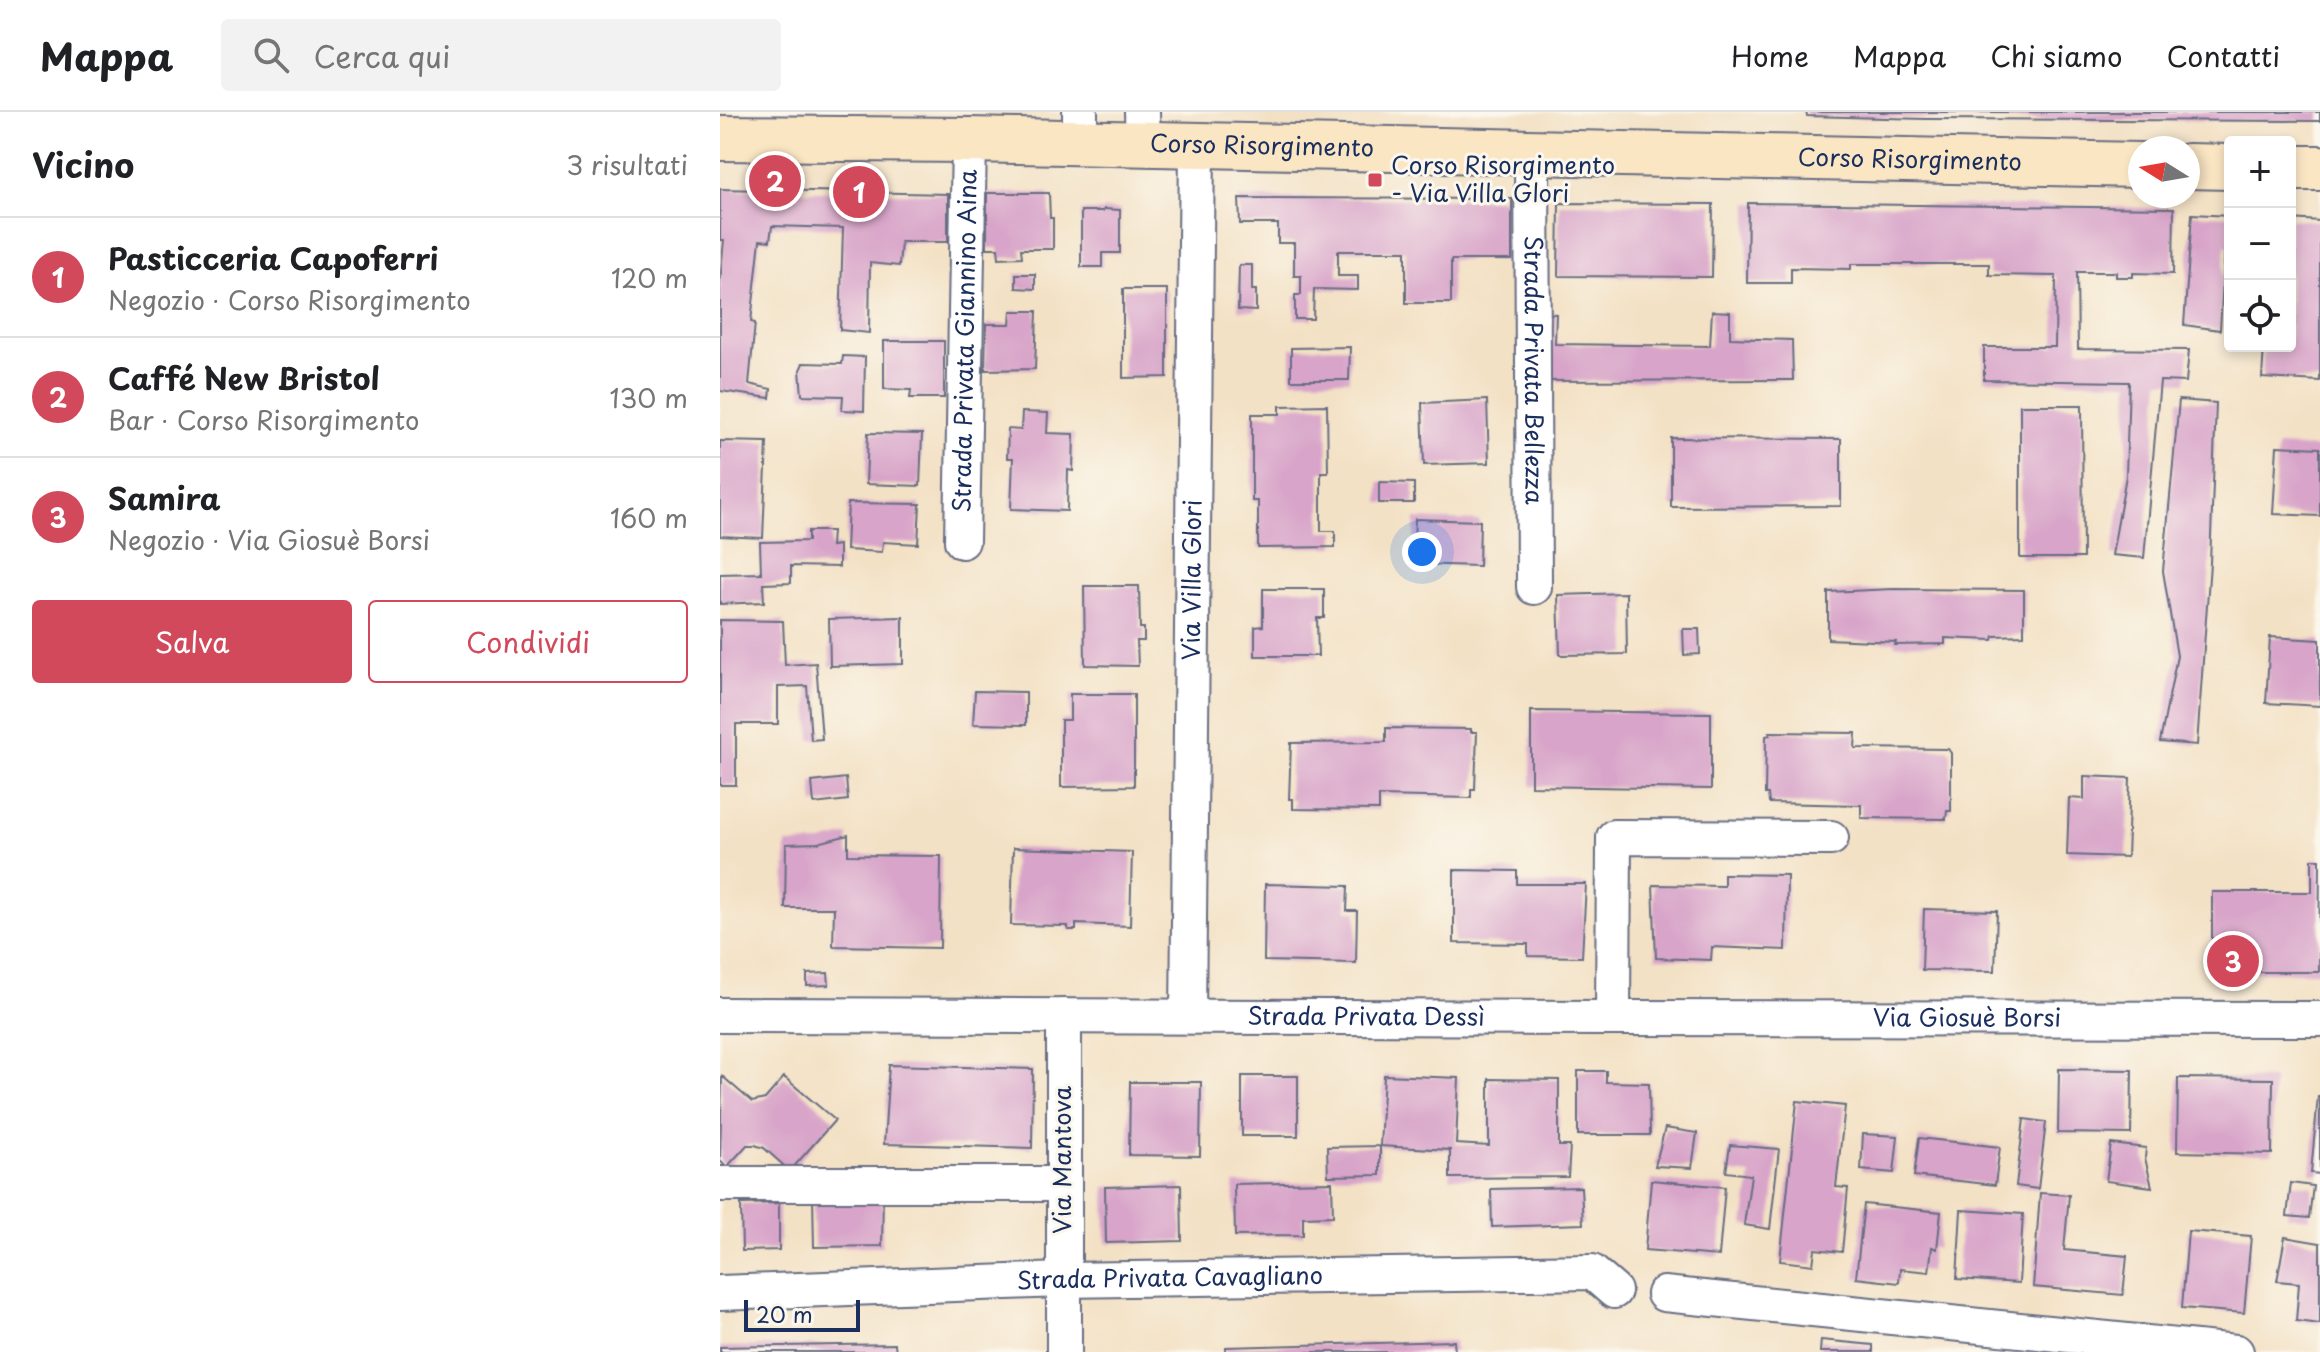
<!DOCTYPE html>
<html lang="it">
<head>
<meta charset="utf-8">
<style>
	body { margin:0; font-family:"Playpen Sans",sans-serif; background:#f2f2f2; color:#202124 }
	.controls { position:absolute; right:24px; top:24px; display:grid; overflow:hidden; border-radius:8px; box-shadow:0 4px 12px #0003 }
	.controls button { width:72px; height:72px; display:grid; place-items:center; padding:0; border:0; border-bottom:2px solid #e0e0e0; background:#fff; color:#202124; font:40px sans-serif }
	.compass { position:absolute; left:1408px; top:24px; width:72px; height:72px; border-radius:50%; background:#fff; box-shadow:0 4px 12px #0003; rotate:281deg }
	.scale { position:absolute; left:24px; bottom:20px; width:116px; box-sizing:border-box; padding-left:8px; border:4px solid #1b2f5e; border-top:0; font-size:22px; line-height:28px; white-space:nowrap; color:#1b2f5e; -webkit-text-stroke:6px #fbf7ec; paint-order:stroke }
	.you { position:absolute; left:702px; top:440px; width:28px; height:28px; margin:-20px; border:6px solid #fff; border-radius:50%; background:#1a73e8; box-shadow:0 0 0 12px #1a73e833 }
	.badge { display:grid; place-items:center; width:52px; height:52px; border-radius:50%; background:#d1495b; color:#fff; font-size:26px; font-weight:700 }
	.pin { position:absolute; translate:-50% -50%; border:4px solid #fff; box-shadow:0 2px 8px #0006 }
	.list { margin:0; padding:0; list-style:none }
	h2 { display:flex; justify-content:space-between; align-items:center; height:104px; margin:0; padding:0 32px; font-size:34px }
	h2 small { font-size:26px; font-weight:400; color:#757577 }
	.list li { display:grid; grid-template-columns:52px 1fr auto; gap:24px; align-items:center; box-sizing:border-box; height:120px; padding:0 32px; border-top:2px solid #e0e0e0 }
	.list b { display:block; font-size:30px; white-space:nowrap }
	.list p { margin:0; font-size:26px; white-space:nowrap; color:#757577 }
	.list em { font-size:26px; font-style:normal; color:#757577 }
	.actions { display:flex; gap:16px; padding:24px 32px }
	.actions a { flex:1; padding:18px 0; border:2px solid #d1495b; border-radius:8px; text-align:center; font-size:28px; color:#d1495b }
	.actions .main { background:#d1495b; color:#fff }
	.icon { flex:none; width:44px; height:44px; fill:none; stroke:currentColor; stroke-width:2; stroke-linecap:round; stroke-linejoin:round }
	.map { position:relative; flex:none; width:1600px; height:1240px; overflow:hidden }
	header { display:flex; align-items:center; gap:48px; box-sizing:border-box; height:112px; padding:0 40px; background:#fff; border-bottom:2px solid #e0e0e0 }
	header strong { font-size:38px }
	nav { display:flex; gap:44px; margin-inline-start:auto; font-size:28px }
	.search { width:560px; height:72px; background:#f2f2f2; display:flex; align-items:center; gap:20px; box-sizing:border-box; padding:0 28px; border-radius:8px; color:#757577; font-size:30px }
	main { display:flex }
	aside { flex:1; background:#fff }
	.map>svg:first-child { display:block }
	.building { fill:#d8a4c9 }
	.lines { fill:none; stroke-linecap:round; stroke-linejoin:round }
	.minor-casing { stroke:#676d82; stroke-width:38 }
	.secondary-casing { stroke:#676d82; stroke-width:48 }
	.minor { stroke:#fff; stroke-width:34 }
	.secondary { stroke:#fbe6c4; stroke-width:44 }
	.poi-dot { fill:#d1495b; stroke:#fbf7ec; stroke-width:3 }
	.labels { text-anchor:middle; stroke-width:6; stroke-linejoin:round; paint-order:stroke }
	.street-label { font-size:24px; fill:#1b2f5e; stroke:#fbf7ec }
	.poi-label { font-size:24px; fill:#1b2f5e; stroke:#fbf7ec; text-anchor:start }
</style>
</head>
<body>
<header>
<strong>Mappa</strong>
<div class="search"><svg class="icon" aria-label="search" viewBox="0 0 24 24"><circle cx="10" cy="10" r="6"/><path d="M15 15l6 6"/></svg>Cerca qui</div>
<nav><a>Home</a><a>Mappa</a><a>Chi siamo</a><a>Contatti</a></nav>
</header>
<main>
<aside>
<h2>Vicino<small>3 risultati</small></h2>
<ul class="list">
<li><span class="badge">1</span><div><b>Pasticceria Capoferri</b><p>Negozio · Corso Risorgimento</p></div><em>120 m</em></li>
<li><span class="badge">2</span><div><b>Caffé New Bristol</b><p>Bar · Corso Risorgimento</p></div><em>130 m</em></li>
<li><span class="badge">3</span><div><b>Samira</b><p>Negozio · Via Giosuè Borsi</p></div><em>160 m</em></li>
</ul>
<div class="actions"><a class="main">Salva</a><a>Condividi</a></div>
</aside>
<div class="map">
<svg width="1600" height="1240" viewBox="0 0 1600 1240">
	<rect width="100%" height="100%" fill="#fbf7ec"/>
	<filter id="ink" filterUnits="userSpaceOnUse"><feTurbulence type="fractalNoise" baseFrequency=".0125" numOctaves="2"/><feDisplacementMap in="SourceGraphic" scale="16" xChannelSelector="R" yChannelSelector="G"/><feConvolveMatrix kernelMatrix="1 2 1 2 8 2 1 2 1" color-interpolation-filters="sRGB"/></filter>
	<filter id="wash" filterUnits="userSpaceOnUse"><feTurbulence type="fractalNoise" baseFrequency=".006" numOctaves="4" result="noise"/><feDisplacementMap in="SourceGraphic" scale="32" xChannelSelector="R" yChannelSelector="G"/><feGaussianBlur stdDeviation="1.8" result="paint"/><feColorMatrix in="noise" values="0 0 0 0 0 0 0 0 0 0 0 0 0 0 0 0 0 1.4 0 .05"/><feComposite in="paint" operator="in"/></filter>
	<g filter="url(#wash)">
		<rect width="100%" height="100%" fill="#f3e1c5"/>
		<g id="blocks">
			<path class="building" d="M 1086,0 L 1600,0 L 1600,9 L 1206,7 L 1087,4 Z
				M 0,77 L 228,82 L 228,130 L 181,130 L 179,154 L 150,151 L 149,221 L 120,218 L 123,116 L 52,114 L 50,129 L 40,128 L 31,210 L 35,211 L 29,272 L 51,277 L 50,286 L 0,279 L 0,171 L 4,128 L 0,128 Z
				M 267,81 L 329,81 L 330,106 L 333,106 L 333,137 L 301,137 L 302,145 L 279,146 L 278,136 L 267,136 Z
				M 519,86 L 792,87 L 792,148 L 731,148 L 731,191 L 686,191 L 686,139 L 618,139 L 618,164 L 638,164 L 638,178 L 594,177 L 593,207 L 575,207 L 575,183 L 581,183 L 581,164 L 574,164 L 574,131 L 558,131 L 558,112 L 520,112 Z
				M 839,91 L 993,92 L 992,165 L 838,164 Z
				M 1028,91 L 1454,96 L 1453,162 L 1413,161 L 1413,165 L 1396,165 L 1396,160 L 1357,160 L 1358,237 L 1469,238 L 1466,270 L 1440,269 L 1424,446 L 1392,443 L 1406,364 L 1409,270 L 1264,268 L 1264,235 L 1335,235 L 1336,164 L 1269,163 L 1269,152 L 1131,152 L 1131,157 L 1071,156 L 1071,171 L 1027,171 Z
				M 384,97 L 400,98 L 400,141 L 382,141 L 382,155 L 361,155 L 361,99 L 383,99 Z
				M 1472,102 L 1510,104 L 1510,134 L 1505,134 L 1500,218 L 1464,213 Z
				M 1570,107 L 1600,109 L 1600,269 L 1542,266 L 1544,234 L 1570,234 Z
				M 519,153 L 532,153 L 532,178 L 536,178 L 536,199 L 518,198 Z
				M 296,162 L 315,162 L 315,177 L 296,176 Z
				M 403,177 L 447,177 L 447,265 L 403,266 Z
				M 291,199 L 317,199 L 315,257 L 265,258 L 266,212 L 290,212 Z
				M 992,199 L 1010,200 L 1010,226 L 1072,228 L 1073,268 L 818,269 L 819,201 L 836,202 L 835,232 L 990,234 Z
				M 164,229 L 224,229 L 224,286 L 190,286 L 191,278 L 164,277 Z
				M 630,235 L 629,268 L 571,268 L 571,236 Z
				M 123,244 L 145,245 L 144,299 L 122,298 L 123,284 L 82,283 L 80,258 L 83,251 L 122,252 Z
				M 767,288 L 769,351 L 704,353 L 702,291 Z
				M 1459,288 L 1496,291 L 1490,451 L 1477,633 L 1440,630 L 1457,544 L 1443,459 Z
				M 607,293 L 608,360 L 601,360 L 601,419 L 615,419 L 615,435 L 538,436 L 538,389 L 532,389 L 532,302 L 560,302 L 560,294 Z
				M 1300,293 L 1362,293 L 1363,446 L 1300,446 Z
				M 302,300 L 328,301 L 327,321 L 354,322 L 353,359 L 348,358 L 347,399 L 291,397 L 293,346 L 287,346 L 288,317 L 301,318 Z
				M 148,321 L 202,322 L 200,374 L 146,372 Z
				M 951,326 L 1121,327 L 1121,394 L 951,395 Z
				M 0,329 L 47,330 L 43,426 L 0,424 Z
				M 1557,334 L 1600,336 L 1600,404 L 1553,402 Z
				M 659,370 L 694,371 L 694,391 L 659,391 Z
				M 128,391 L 200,392 L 198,432 L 163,430 L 162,440 L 126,438 Z
				M 695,407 L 760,409 L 759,454 L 693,452 Z
				M 88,419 L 112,419 L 111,434 L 119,433 L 119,455 L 71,454 L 71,471 L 43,472 L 44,490 L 0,492 L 0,462 L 41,461 L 40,430 L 88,429 Z
				M 364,474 L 419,474 L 420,516 L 424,516 L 424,529 L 417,529 L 418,554 L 365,553 Z
				M 543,477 L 604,477 L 604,506 L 597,506 L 598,544 L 535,544 L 535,515 L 543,514 Z
				M 1173,477 L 1304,478 L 1304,523 L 1274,524 L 1273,528 L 1225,526 L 1225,532 L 1175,533 L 1176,530 L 1108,527 L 1108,480 Z
				M 906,481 L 907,542 L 840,543 L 838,483 Z
				M 183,505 L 183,552 L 110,554 L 109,507 Z
				M 0,508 L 63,509 L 65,553 L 96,551 L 102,627 L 91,628 L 87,574 L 58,575 L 58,612 L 16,612 L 16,673 L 0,673 Z
				M 963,517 L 979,517 L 980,542 L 964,543 Z
				M 1550,525 L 1600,528 L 1600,594 L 1546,591 Z
				M 255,579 L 306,580 L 306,613 L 253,612 Z
				M 350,582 L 414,582 L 414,674 L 341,675 L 341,608 L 350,608 Z
				M 811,599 L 991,601 L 991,677 L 811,674 Z
				M 666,616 L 751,617 L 751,620 L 757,620 L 755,677 L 751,677 L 751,686 L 659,684 L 659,698 L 573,697 L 573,687 L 569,687 L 571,631 L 666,630 Z
				M 1049,620 L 1136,621 L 1135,636 L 1228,637 L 1231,641 L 1231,699 L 1227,699 L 1226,707 L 1141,706 L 1141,693 L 1049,691 L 1048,682 L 1045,682 L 1046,624 L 1050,623 Z
				M 1364,664 L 1410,666 L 1407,745 L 1347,743 L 1349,686 L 1364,687 Z
				M 126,666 L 128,688 L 94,692 L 92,670 Z
				M 128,723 L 128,743 L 221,744 L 220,836 L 113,834 L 114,796 L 65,796 L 66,732 L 98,731 Z
				M 293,736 L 412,740 L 410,814 L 356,812 L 356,818 L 348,818 L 348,814 L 291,813 Z
				M 1592,747 L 1600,747 L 1599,860 L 1492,860 L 1492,780 L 1592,780 Z
				M 734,758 L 797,759 L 797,772 L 866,772 L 862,845 L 808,844 L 808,832 L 734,831 Z
				M 1004,762 L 1067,763 L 1066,838 L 992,835 L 991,848 L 936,846 L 933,773 L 1004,774 Z
				M 545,772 L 628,774 L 627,799 L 637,799 L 636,851 L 544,849 Z
				M 1204,797 L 1277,799 L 1275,859 L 1202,858 Z
				M 108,861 L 109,873 L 87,874 L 87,862 Z
				M 169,953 L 313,957 L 312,1036 L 164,1032 Z
				M 1339,957 L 1412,958 L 1411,1022 L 1338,1021 Z
				M 858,959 L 886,959 L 886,970 L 929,971 L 930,1023 L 858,1023 Z
				M 664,963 L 739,966 L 736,1032 L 769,1034 L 769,967 L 839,968 L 839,1034 L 850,1034 L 848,1065 L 730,1066 L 730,1038 L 660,1034 L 660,1063 L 608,1064 L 607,1035 L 660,1034 Z
				M 2,964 L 32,990 L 45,987 L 64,965 L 115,1008 L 70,1059 L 44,1036 L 35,1033 L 27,1033 L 7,1055 L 0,1049 Z
				M 522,964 L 578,964 L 578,1024 L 522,1024 Z
				M 1458,966 L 1553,967 L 1552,1042 L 1457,1040 Z
				M 410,970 L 481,970 L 480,1044 L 409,1043 Z
				M 1598,984 L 1600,984 L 1600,1062 L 1591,1061 Z
				M 1077,989 L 1125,994 L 1116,1075 L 1128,1076 L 1122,1140 L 1095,1137 L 1093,1153 L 1060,1149 Z
				M 1304,1007 L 1326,1010 L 1318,1077 L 1296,1074 Z
				M 945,1016 L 977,1021 L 972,1056 L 935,1054 Z
				M 1143,1022 L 1178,1024 L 1174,1061 L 1141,1058 Z
				M 1199,1026 L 1280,1035 L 1275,1073 L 1194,1064 Z
				M 1391,1032 L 1426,1036 L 1425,1046 L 1432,1075 L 1386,1069 Z
				M 1010,1033 L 1059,1037 L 1050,1117 L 1024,1113 L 1031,1063 L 1006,1060 Z
				M 931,1068 L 1005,1075 L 999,1144 L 925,1138 Z
				M 612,1070 L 613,1104 L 583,1105 L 583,1123 L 515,1124 L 514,1072 Z
				M 1571,1071 L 1593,1074 L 1589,1106 L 1567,1104 Z
				M 461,1073 L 462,1129 L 386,1131 L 385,1075 Z
				M 861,1075 L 863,1112 L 772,1115 L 771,1077 Z
				M 1320,1081 L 1349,1083 L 1344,1138 L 1407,1144 L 1403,1183 L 1313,1175 Z
				M 93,1084 L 163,1085 L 162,1134 L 94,1135 Z
				M 59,1091 L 59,1138 L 22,1139 L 21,1092 Z
				M 1144,1092 L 1221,1100 L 1217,1137 L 1212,1135 L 1209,1160 L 1180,1157 L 1179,1171 L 1136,1166 Z
				M 1241,1098 L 1303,1102 L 1299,1171 L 1237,1167 Z
				M 1468,1119 L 1531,1124 L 1524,1201 L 1462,1196 Z
				M 1565,1125 L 1600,1131 L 1600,1212 L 1576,1209 L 1579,1171 L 1557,1169 Z
				M 1101,1228 L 1153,1233 L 1153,1240 L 1100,1240 Z
				M 734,1229 L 735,1240 L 506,1240 L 506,1235 Z
				M 175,1232 L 176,1240 L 0,1240 L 0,1235 Z"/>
		</g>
	</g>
	<g filter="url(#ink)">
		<use href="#blocks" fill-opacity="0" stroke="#676d82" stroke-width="2"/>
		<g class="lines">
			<g class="minor-casing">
				<g id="minor">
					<path d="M 360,0 L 360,30"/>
					<path d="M 422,0 L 423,32"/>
					<path id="s1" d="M 812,40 L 814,475"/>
					<path id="s2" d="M 242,429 L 249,28"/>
					<path id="s3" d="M 0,903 L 893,906 L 894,725 L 1111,726"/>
					<path id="s4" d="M 468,904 L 477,33"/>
					<path id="s5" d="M 893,906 L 1600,907"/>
					<path d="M 0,1072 L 342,1072"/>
					<path id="s6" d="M 0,1181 L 342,1168 L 872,1160 L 894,1179"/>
					<path d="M 944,1182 L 1516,1240"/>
					<path d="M 344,1240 L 344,904"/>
				</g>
			</g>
			<g class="secondary-casing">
				<g id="secondary">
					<path id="s7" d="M 0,26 L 249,28 L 1420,53"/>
					<path d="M 1468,54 L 1510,55"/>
					<path d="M 1570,56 L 1600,56"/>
				</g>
			</g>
			<use href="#minor" class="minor"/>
			<use href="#secondary" class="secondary"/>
		</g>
	</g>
	<rect class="poi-dot" x="647" y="60" width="16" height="16" rx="4"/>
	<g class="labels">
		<g class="street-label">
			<text dy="8" stroke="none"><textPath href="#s7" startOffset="542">Corso Risorgimento</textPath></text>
			<text dy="8" stroke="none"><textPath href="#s7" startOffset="1190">Corso Risorgimento</textPath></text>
			<text dy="8" stroke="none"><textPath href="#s2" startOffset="200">Strada Privata Giannino Aina</textPath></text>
			<text dy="8" stroke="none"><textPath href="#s1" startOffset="218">Strada Privata Bellezza</textPath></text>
			<text dy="8" stroke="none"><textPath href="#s4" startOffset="436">Via Villa Glori</textPath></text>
			<text dy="8" stroke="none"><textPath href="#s3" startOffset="646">Strada Privata Dessì</textPath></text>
			<text dy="8" stroke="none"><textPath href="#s5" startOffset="354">Via Giosuè Borsi</textPath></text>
			<text transform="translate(343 1048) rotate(-90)" y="8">Via Mantova</text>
			<text dy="8" stroke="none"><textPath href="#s6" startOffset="450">Strada Privata Cavagliano</textPath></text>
		</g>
		<g class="poi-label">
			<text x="671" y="62">Corso Risorgimento<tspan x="671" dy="28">- Via Villa Glori</tspan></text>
		</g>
	</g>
</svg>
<div class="controls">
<button>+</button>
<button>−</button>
<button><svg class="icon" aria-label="locate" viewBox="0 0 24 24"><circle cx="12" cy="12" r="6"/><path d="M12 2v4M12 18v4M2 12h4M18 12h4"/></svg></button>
</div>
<svg class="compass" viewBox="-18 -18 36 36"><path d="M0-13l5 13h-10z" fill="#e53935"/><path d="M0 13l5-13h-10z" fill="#757577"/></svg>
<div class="scale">20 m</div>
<div class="you"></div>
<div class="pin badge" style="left:139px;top:80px">1</div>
<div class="pin badge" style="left:55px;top:69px">2</div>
<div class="pin badge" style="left:1513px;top:849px">3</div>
</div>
</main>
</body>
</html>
